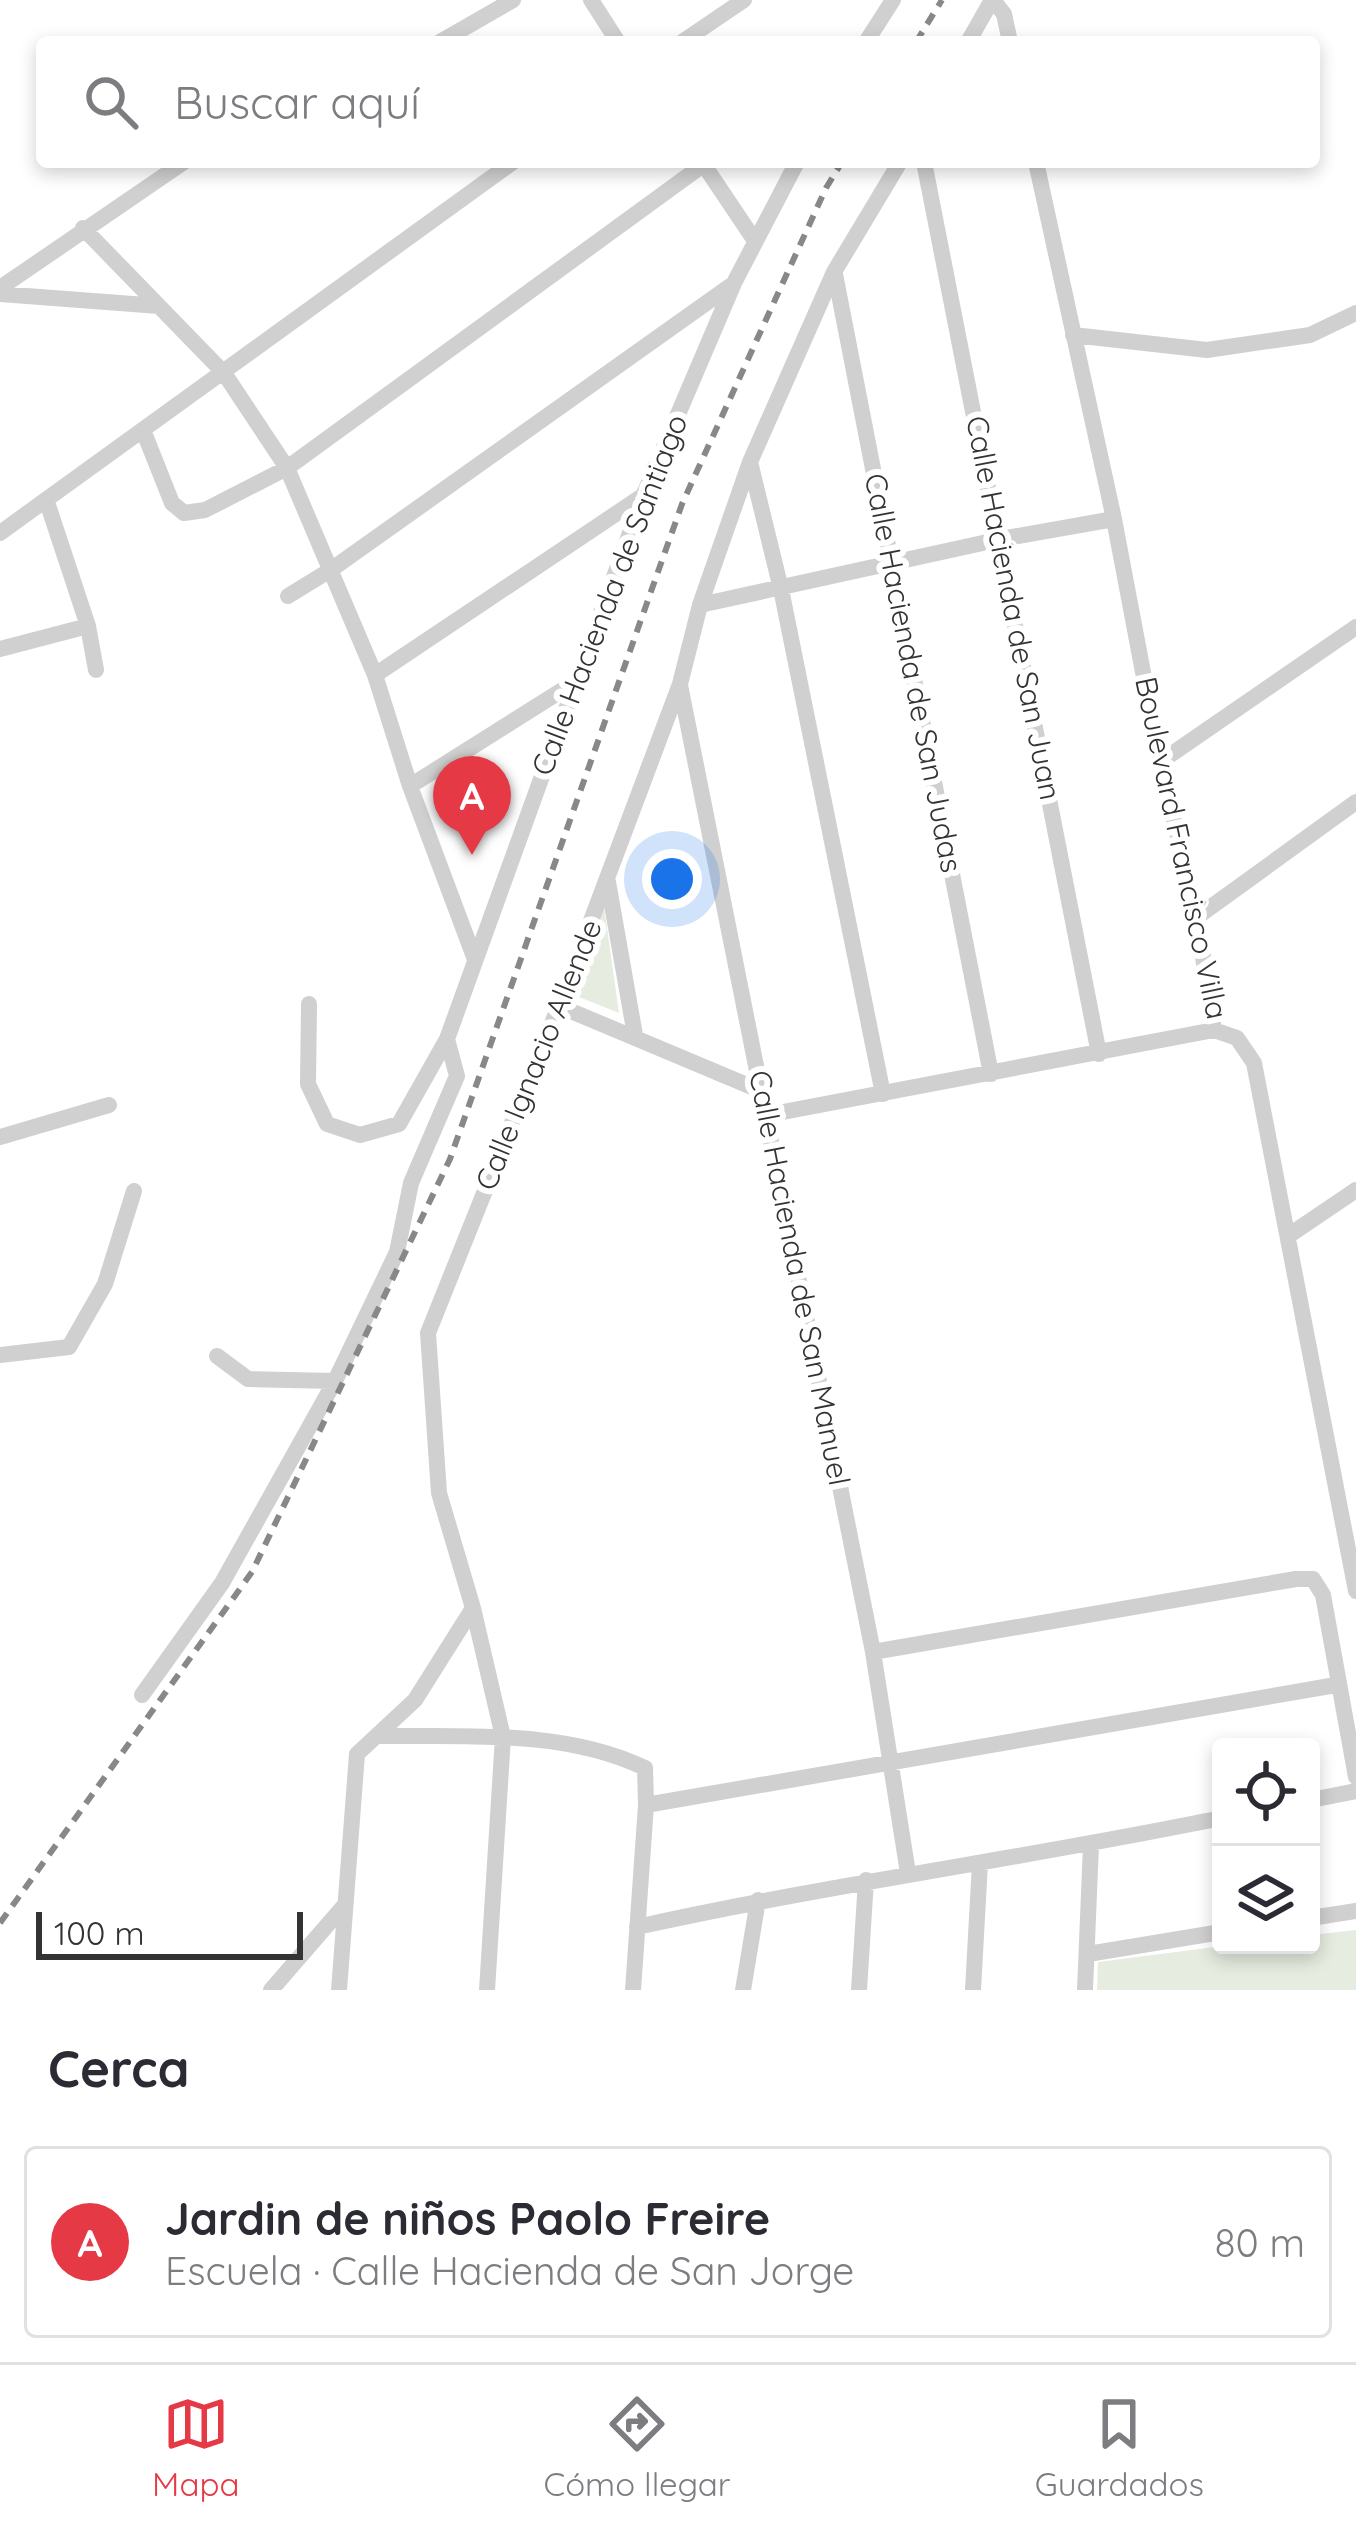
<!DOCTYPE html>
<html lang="es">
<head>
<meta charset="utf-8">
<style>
	body { margin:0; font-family:Quicksand,sans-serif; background:#f7f7f7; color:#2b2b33 }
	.controls { position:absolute; right:36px; bottom:36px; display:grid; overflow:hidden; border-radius:12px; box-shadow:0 6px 18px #0003 }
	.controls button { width:108px; height:108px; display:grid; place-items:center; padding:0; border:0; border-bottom:3px solid #e1e1e2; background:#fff; color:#2b2b33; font:60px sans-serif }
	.scale { position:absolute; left:36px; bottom:30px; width:267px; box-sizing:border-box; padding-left:12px; border:6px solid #333; border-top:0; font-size:33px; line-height:42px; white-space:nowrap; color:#333; -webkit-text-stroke:9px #fff; paint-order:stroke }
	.you { position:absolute; left:672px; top:879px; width:42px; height:42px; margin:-30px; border:9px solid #fff; border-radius:50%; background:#1a73e8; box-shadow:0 0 0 18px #1a73e833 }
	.badge { display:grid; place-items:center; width:78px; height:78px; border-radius:50%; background:#e63946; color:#fff; font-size:39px; font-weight:700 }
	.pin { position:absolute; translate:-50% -99px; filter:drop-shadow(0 3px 6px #0008) }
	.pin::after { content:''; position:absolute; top:63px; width:42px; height:36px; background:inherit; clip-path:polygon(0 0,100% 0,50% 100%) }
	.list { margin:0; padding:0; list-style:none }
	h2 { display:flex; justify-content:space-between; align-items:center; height:156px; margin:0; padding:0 48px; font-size:51px }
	h2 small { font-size:39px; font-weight:400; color:#7c7c81 }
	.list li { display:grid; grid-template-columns:78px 1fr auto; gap:36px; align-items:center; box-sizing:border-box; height:192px; margin:0 24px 24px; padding:0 24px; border:3px solid #e1e1e2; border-radius:12px }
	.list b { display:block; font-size:45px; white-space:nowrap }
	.list p { margin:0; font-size:39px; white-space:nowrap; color:#7c7c81 }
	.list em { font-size:39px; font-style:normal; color:#7c7c81 }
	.icon { flex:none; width:66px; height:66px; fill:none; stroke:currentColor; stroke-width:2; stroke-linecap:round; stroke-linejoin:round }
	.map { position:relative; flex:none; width:1356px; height:1990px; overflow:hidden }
	.search { position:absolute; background:#fff; box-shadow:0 6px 18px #0003; left:36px; right:36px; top:36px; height:132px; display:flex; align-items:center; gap:30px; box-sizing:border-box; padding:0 42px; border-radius:12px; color:#7c7c81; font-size:45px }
	.sheet { height:372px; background:#fff }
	nav { display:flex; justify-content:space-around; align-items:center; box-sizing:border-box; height:168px; border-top:3px solid #e1e1e2; background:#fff; font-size:33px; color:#7c7c81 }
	nav a { display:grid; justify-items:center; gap:6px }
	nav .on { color:#e63946 }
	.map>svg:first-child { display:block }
	.green { fill:#e6ecdf }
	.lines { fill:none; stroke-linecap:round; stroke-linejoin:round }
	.street { stroke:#d0d0d0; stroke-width:16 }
	.rail { stroke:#888; stroke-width:6; stroke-dasharray:12 9; stroke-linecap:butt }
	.labels { text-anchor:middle; stroke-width:12; stroke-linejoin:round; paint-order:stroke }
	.street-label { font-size:30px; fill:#333; stroke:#fff }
</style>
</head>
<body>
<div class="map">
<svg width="1356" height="1990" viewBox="0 0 1356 1990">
	<rect width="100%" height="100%" fill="#fff"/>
	<path class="green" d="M 604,907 L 619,1013 L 569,993 Z
		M 1356,1930 L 1356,1990 L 1097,1990 L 1098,1962 L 1231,1945 L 1311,1945 L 1311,1935 Z"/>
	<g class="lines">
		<path class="street" d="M 591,0 L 618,42
			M 993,0 L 1004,14 L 1010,42
			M 440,42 L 513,0
			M 682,42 L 744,0
			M 866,42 L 893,0
			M 968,42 L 992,0
			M 702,162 L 755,241
			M 924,162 L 1099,1054
			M 1036,162 L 1114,519 L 1160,762 L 1197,917 L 1214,1030
			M 83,228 L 224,373 L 287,468 L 375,675 L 410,786 L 474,957
			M 835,274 L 991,1074
			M 0,288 L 184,162
			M 0,294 L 159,306
			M 1073,335 L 1207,350 L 1310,335 L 1356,313
			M 143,430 L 172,503 L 184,513 L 205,510 L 287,468 L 707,162
			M 750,462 L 781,589 L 883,1094
			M 47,502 L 88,626 L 96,670
			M 0,533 L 513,162
			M 288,596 L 332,569 L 733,284
			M 700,605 L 1001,539 L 1114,519
			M 0,649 L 88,626
			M 375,675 L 644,495
			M 680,685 L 873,1652 L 908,1873
			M 1160,762 L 1356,627
			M 410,786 L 575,682
			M 608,882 L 635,1035
			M 1197,917 L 1356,802
			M 309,1004 L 308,1084 L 327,1124 L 360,1135 L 399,1124 L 447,1039 L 644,494 L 734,283 L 797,162
			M 559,1006 L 761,1091
			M 1214,1030 L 1237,1038 L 1254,1063 L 1356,1591
			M 767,1115 L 1214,1030
			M 0,1137 L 109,1105
			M 1288,1236 L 1356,1190
			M 0,1355 L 69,1347 L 105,1284 L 134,1191
			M 217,1356 L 248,1379 L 335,1381
			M 873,1652 L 1296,1579 L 1313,1579 L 1323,1595 L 1356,1777
			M 142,1695 L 222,1583 L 335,1381 L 397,1252 L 411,1183 L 457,1076 L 447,1039
			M 377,1736 C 465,1737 564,1729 645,1768 L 646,1805 L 633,1990
			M 1311,1800 L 1356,1791
			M 646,1805 L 1336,1685
			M 1311,1918 L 1356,1911
			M 637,1927 C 831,1884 1027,1858 1221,1818
			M 1088,1954 L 1221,1932
			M 271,1990 L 343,1907
			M 339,1990 L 357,1754 L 415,1700 L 473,1608
			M 487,1990 L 503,1737 L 473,1608 L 439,1493 L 428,1333 L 559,1006 L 680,684 L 700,605 L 750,462 L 834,272 L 900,162
			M 743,1990 L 758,1900
			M 859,1990 L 866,1880
			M 973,1990 L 980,1863
			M 1085,1990 L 1091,1845"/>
		<path class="rail" d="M 916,42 L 942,0
			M 0,1923 L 252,1572 L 450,1159 L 682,504 L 826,188 L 842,162"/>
	</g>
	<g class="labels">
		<g class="street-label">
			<text transform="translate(610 595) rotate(-69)" y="10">Calle Hacienda de Santiago</text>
			<text transform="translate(1013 608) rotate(79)" y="10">Calle Hacienda de San Juan</text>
			<text transform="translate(913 673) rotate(79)" y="10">Calle Hacienda de San Judas</text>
			<text transform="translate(1181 848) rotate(78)" y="10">Boulevard Francisco Villa</text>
			<text transform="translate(539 1055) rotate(-68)" y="10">Calle Ignacio Allende</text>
			<text transform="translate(799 1278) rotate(79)" y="10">Calle Hacienda de San Manuel</text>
		</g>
	</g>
</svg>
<div class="controls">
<button><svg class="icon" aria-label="locate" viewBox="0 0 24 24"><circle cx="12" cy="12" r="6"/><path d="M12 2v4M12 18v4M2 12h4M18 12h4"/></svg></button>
<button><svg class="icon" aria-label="layers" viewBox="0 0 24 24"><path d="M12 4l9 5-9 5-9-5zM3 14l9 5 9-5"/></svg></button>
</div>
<div class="scale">100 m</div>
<div class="you"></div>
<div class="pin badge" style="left:472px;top:855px">A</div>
<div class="search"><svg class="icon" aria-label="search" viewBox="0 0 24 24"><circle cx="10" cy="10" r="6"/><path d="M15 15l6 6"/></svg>Buscar aquí</div>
</div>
<section class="sheet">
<h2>Cerca<small></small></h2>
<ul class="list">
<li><span class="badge">A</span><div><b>Jardin de niños Paolo Freire</b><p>Escuela · Calle Hacienda de San Jorge</p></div><em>80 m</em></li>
</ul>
</section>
<nav>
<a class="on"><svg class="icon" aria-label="map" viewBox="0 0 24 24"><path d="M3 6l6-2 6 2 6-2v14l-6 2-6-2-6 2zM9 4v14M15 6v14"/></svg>Mapa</a>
<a><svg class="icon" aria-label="directions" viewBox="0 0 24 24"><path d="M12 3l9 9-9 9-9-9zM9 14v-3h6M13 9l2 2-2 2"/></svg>Cómo llegar</a>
<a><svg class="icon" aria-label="saved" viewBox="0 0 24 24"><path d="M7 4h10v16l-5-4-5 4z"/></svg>Guardados</a>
</nav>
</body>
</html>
